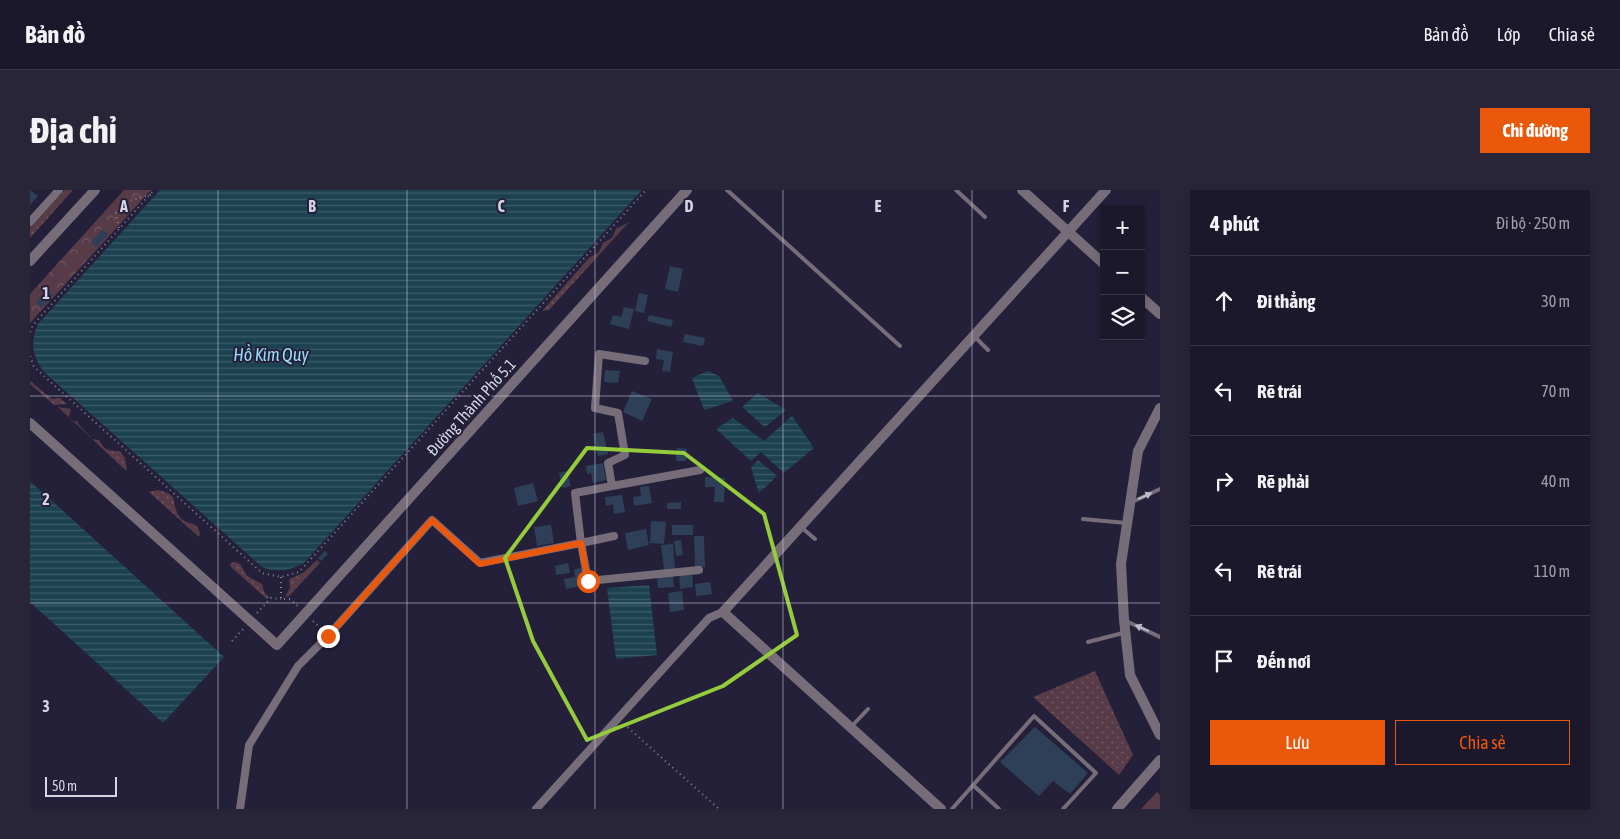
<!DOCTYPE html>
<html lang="vi">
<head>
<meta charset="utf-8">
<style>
	body { margin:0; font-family:"Asap Condensed",sans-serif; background:#282538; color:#f1f3f6 }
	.controls { position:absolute; right:15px; top:15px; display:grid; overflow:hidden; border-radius:0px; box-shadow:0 2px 8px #0003 }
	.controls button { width:45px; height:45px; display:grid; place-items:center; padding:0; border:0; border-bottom:1px solid #393748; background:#1b182c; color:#f1f3f6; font:25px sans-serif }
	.scale { position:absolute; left:15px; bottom:12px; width:72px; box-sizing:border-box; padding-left:5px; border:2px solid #d6d5e6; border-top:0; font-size:14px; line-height:18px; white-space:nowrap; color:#d6d5e6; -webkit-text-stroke:4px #24203a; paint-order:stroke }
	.stop { position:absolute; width:15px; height:15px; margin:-11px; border:4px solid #ea580c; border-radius:50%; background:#fff }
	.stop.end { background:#ea580c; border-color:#fff; box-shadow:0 1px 5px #0008 }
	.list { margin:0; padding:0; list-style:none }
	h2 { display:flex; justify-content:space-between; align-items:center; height:65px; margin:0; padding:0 20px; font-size:21px }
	h2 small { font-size:16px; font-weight:400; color:#a0a0a9 }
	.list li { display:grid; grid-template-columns:32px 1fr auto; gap:15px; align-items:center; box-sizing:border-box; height:90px; padding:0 20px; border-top:1px solid #393748 }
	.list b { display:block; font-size:19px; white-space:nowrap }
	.list em { font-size:16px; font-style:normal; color:#a0a0a9 }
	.actions { display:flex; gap:10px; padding:15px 20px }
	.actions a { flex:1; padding:11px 0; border:1px solid #ea580c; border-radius:0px; text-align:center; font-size:18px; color:#ea580c }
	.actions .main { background:#ea580c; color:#fff }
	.icon { flex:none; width:28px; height:28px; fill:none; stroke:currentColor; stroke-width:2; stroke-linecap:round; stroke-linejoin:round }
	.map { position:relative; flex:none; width:1130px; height:619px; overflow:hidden; border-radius:0px }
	header { display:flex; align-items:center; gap:30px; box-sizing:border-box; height:70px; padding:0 25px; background:#1b182c; border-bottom:1px solid #393748 }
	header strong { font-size:24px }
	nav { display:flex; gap:28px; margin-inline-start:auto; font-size:18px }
	.intro { display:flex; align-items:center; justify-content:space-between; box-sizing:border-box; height:120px; padding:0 30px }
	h1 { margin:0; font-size:35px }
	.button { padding:12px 22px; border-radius:0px; background:#ea580c; color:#fff; font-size:18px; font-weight:700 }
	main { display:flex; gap:30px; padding:0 30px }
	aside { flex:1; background:#1b182c; border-radius:0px; box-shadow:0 2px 8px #0003 }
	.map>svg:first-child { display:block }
	.grass { fill:url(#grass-dots) }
	.forest { fill:url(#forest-crowns) }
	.garden { fill:#573b46 }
	.water { fill:url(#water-rules) }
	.building { fill:#2e3f58 }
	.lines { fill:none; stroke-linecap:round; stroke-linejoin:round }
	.path { stroke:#858298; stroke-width:2; stroke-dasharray:1 4; stroke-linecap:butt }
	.service { stroke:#776d79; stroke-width:4 }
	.minor { stroke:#776d79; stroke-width:8 }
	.tertiary { stroke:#776d79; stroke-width:10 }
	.oneway { fill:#bebbcb }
	.route { stroke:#ea580c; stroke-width:6 }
	.marked { fill:none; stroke:#94cc3c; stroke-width:4; stroke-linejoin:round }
	.grid { fill:none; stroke:#d6d5e6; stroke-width:1; stroke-opacity:0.55 }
	.labels { text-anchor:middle; stroke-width:4; stroke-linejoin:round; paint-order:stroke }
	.street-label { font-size:16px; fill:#d6d5e6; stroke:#24203a }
	.water-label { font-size:18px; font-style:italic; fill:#95daf6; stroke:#24203a }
	.grid-label { font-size:16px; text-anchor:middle; font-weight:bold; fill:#d6d5e6; stroke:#24203a; stroke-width:4; stroke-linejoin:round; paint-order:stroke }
</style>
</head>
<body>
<header>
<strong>Bản đồ</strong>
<nav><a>Bản đồ</a><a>Lớp</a><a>Chia sẻ</a></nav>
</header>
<div class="intro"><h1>Địa chỉ</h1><a class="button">Chỉ đường</a></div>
<main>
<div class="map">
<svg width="1130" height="619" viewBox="0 0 1130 619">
	<defs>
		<pattern id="grass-dots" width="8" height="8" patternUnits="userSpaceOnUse" patternTransform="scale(1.25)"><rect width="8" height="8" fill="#573b46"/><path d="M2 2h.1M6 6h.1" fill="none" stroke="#6e5661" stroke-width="1.8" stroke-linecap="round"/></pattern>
		<pattern id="forest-crowns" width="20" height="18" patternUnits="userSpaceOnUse" patternTransform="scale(1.25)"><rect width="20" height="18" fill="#573b46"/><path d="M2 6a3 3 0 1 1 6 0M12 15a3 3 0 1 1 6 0" fill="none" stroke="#6e5661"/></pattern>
		<pattern id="water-rules" width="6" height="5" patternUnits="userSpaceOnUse" patternTransform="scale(1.25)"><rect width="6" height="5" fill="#1c4251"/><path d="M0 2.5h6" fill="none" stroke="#3c5c6a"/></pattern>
	</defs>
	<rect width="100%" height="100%" fill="#24203a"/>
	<path class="grass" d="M 35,0 L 43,0 L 0,48 L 0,38 Z
		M 599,32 L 519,120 L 512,121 L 559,68 L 569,62 L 573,53 L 582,48 L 586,39 Z
		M 0,191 L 22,209 L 30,208 L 37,214 L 24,215 L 0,194 Z
		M 28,217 L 41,219 L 39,227 L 43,232 L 47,231 C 50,239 57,241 62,249 L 69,250 C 74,260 79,261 90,261 L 95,268 L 97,280 L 94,279 Z
		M 128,300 C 151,305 140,312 149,326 C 152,332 162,333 167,336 L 170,343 L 169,347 L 119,302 Z
		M 287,370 L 290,373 L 259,406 L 255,407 L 260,398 L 259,389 L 273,383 Z
		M 205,372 L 210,374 L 217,386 L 232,394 L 234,402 L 239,407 L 237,409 L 200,376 L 201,373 Z
		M 1065,481 L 1103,565 L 1089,585 L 1003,507 Z"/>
	<path class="forest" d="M 94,0 L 121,0 L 0,133 L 0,104 Z"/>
	<path class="garden" d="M 1127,602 L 1130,605 L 1130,619 L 1111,619 Z"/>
	<path class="water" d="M 130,0 L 612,0 L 274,373 C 259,381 247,383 232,377 L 13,181 C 2,164 0,153 8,134 Z
		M 678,181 L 689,186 L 703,211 L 674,220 L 662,188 Z
		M 728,203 L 756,220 L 735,237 L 712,217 Z
		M 762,226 L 784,258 L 754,283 L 731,262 L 721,271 L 686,239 L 703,228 L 734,251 Z
		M 728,270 L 747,286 L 729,303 L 721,278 Z
		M 0,291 L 194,467 L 133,533 L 0,412 Z
		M 619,395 L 627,465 L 586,469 L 577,398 Z"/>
	<path class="building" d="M 0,0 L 8,6 L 0,15 Z
		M 73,39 L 78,44 L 67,57 L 61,52 Z
		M 640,76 L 653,79 L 648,102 L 635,99 Z
		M 17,100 L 23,105 L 11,118 L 6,112 Z
		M 609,103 L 618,105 L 614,123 L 605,121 Z
		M 594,117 L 604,119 L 599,139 L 580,134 L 583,125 L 591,127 Z
		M 619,125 L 643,130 L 641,137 L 617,131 Z
		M 655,144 L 675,148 L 673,156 L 653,152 Z
		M 627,159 L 643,162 L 640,182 L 632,181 L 634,170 L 626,169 Z
		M 575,180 L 590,181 L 588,193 L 574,192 Z
		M 602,201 L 622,209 L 612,231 L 593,222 Z
		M 573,242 L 578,264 L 568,266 L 563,244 Z
		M 647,258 L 657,259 L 656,271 L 646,271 Z
		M 573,273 L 576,290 L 563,293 L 561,283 L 557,284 L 556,276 Z
		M 537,281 L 541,296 L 532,298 L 529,283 Z
		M 675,287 L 695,288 L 694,312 L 684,312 L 685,297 L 675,297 Z
		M 503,293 L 508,311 L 488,316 L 484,298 Z
		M 619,296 L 622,313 L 604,316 L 603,307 L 611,306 L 610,297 Z
		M 592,305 L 595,322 L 584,324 L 583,314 L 576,316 L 575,307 Z
		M 651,312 L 651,319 L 637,319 L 637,313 Z
		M 621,331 L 636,332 L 634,354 L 620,353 Z
		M 521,335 L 524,353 L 507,356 L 504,337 Z
		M 642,335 L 663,335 L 663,345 L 642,345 Z
		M 616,339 L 619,355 L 598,360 L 595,343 Z
		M 664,346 L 674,346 L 675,377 L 665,377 Z
		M 651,350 L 653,365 L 646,366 L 644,351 Z
		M 643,354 L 645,379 L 634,380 L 631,355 Z
		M 295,361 L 298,364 L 291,371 L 288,368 Z
		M 538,373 L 540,383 L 526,385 L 525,376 Z
		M 552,378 L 555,395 L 536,399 L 534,389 L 545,387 L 544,379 Z
		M 662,384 L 663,397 L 650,399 L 649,385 Z
		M 643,386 L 644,397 L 628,398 L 627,387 Z
		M 680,392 L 682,404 L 666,406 L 665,394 Z
		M 652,401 L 654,420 L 640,422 L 638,403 Z
		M 1005,537 L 1058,583 L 1040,604 L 1023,591 L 1009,606 L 970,572 Z"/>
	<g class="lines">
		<path class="path" d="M 89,38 L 86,23 L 96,12 L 120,5 L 120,0
			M 0,142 L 3,135 L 124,0
			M 0,166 L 4,177 L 232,383 L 251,387 L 269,382 L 616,0
			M 251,387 L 251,409 L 260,409 L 269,417
			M 227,423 L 241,408 L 251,409
			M 283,431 L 292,440
			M 202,451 L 214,438
			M 594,534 L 689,619"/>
		<path class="service" d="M 697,0 L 870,156
			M 926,0 L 955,27
			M 944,146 L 958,160
			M 1102,312 L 1130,299
			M 1053,329 L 1096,333
			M 771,337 L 785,349
			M 1096,431 L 1130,447
			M 1058,452 L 1093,443
			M 821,537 L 838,519
			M 944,596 L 969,619
			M 922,619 L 1004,526 L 1066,583 L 1033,619"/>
		<path class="minor" d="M 0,32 L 29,0
			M 582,296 L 670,280
			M 584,346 L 551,353 L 558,391 L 669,380
			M 210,619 L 219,555 L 268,476 L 298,446 L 402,330 L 450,373 L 551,353 L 545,303 L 582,296 L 578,273 L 595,265 L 588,223 L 565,218 L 569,164 L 615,171
			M 506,619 L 679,428 L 693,422"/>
		<path class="tertiary" d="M 992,0 L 1074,74
			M 0,71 L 65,0
			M 1111,107 L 1130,124
			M 1130,218 L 1108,261 L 1091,374 L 1094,430 L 1100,485 L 1130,545
			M 0,233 L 247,455 L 657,0
			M 911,619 L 693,422 L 1076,0
			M 1087,619 L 1130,570"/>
	</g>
	<defs><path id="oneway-solid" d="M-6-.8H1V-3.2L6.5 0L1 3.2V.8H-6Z" transform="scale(1.25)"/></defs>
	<g class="oneway">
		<use href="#oneway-solid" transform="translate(1115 306) rotate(-25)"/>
		<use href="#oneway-solid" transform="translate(1112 438) rotate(-156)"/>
	</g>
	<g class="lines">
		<path class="route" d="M 298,446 L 402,330 L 450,374 L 551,353 L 558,391"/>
	</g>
	<path class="marked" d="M 557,258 L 654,263 L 734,324 L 767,445 L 693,496 L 557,550 L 503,451 L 475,368 Z"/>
	<path class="grid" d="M 188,0 L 188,619M 377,0 L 377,619M 565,0 L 565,619M 753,0 L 753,619M 942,0 L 942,619M 0,206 L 1130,206M 0,413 L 1130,413"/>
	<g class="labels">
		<g class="street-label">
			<text transform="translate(441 217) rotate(-48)" y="6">Đường Thành Phố 5.1</text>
		</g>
		<g class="water-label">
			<text x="241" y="171">Hồ Kim Quy</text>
		</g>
	</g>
	<g class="grid-label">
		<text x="94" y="22">A</text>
		<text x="282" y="22">B</text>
		<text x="471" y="22">C</text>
		<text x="659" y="22">D</text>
		<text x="848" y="22">E</text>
		<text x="1036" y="22">F</text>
		<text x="16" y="109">1</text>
		<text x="16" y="315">2</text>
		<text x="16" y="522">3</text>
	</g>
</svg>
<div class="controls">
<button>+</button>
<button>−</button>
<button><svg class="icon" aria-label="layers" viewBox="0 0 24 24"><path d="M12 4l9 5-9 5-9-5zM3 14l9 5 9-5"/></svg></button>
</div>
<div class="scale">50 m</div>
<div class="stop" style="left:558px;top:391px"></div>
<div class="stop end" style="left:298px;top:446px"></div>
</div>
<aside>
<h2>4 phút<small>Đi bộ · 250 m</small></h2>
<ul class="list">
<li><svg class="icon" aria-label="ahead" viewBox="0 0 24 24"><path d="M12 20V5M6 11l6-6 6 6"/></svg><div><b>Đi thẳng</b></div><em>30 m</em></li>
<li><svg class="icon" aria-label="left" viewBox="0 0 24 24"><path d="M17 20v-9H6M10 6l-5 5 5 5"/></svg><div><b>Rẽ trái</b></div><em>70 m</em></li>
<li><svg class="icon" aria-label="right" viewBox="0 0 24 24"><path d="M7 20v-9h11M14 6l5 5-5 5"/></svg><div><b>Rẽ phải</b></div><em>40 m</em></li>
<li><svg class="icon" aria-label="left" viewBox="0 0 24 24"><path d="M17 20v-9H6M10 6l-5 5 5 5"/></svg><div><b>Rẽ trái</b></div><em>110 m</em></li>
<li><svg class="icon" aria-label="arrive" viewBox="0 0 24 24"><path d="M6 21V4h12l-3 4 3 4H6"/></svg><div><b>Đến nơi</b></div></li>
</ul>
<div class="actions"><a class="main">Lưu</a><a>Chia sẻ</a></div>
</aside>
</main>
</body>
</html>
